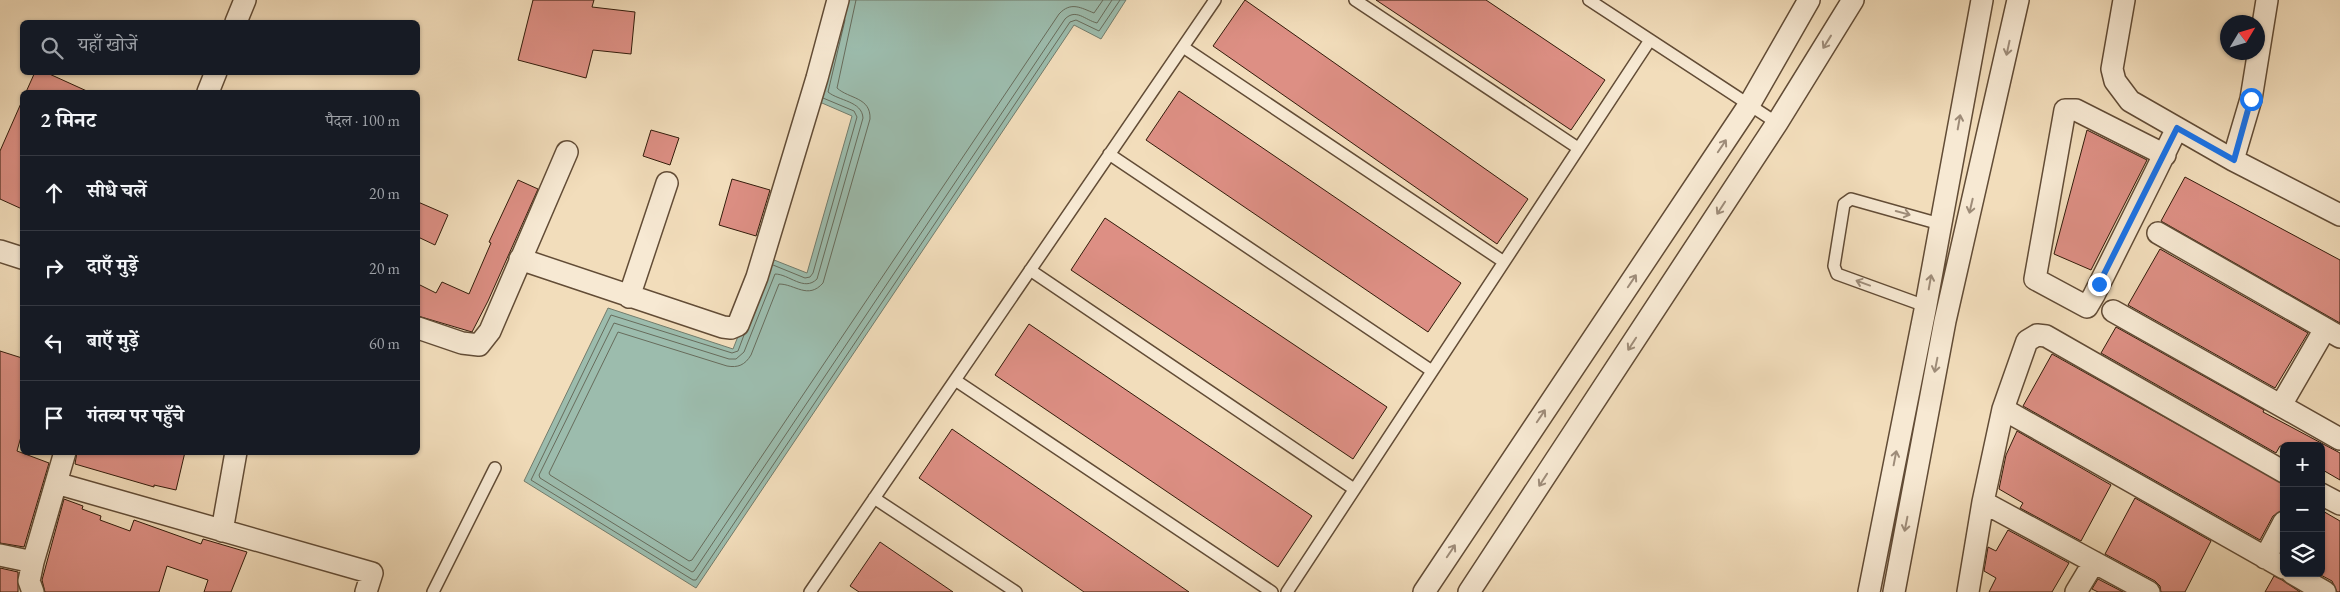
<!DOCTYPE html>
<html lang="hi">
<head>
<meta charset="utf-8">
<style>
	body { margin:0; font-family:"EB Garamond","Noto Serif Devanagari",serif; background:#242831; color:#f1f3f6 }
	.controls { position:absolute; right:15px; bottom:15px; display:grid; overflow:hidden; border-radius:8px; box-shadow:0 1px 4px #0004 }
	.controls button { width:45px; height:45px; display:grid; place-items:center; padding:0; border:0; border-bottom:1px solid #363941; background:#171b24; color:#f1f3f6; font:25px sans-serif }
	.compass { position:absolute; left:2220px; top:15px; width:45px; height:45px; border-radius:50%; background:#171b24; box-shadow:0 1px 4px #0004; rotate:52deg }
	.stop { position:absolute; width:15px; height:15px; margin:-11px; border:4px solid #1a73e8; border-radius:50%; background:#fff }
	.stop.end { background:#1a73e8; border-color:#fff; box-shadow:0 1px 5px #0008 }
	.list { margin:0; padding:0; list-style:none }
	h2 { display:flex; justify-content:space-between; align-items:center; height:65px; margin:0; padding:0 20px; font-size:21px }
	h2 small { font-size:16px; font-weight:400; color:#9ea1a6 }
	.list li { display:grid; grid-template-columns:32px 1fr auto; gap:15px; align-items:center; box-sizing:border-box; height:75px; padding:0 20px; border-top:1px solid #363941 }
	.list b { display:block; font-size:19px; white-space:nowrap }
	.list em { font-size:16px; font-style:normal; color:#9ea1a6 }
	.icon { flex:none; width:28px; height:28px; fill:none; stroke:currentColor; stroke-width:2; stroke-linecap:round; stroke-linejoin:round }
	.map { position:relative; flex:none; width:2340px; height:592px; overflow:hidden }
	.search { position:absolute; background:#171b24; box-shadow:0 1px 4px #0004; left:20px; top:20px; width:400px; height:55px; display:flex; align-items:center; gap:12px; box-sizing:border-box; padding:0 18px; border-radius:8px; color:#9ea1a6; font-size:19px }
	.panel { position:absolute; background:#171b24; box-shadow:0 1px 4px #0004; left:20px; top:90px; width:400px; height:365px; border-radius:8px }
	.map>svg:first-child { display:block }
	.water { fill:#9cbcad; stroke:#727c6c }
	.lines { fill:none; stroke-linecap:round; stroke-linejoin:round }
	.shore { stroke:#676c5c; stroke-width:1 }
	.building { fill:#dd8f84; stroke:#321b0a }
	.lane-casing { stroke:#624c36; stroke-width:14 }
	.street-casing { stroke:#624c36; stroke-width:24 }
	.lane { stroke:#f7e9d3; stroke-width:11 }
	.street { stroke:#f7e9d3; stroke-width:21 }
	.oneway { stroke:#9e8c79 }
	.route { stroke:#1a73e8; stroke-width:6 }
</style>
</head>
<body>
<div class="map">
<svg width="2340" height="592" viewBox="0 0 2340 592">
	<rect width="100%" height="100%" fill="#f2ddbb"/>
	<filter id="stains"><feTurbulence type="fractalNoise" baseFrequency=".004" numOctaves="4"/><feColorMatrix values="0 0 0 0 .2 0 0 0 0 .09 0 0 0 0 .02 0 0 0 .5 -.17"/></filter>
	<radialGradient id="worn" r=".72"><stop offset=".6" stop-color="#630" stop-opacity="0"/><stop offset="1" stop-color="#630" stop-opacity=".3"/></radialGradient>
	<path class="water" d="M 838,0 L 1126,0 L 1101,39 L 1074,25 L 696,588 L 524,481 L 608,308 L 733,349 L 769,258 L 807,273 L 852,116 L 815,100 Z"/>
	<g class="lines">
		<path class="shore" d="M 856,0 L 837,88 C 849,99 871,97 870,119 L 823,283 C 808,300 795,284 779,284 L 751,355 C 745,365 738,368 727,366 L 618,332 L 549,473 L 550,475 L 689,561 L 692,560 L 1059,14 C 1071,1 1081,8 1094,13 L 1103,0
			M 845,20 L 828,92 C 839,101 862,101 863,118 L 817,279 C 804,292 789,274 775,274 L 744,352 L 736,359 L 729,359 L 614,323 L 539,475 L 540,478 L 692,572 L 694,571 L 1065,19 C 1076,8 1085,20 1097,23 L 1112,0
			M 773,265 L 805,278 L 810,277 L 813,273 L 857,117 L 854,111 L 823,98
			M 744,335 L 738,351 L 732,353 L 611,315 L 531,480 L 693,580 L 696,580 L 1070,22 L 1076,20 L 1099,31 L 1120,0"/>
	</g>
	<path class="building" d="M 533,0 L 594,0 L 592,7 L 635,12 L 631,54 L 593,50 L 586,78 L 518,60 Z
		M 1245,0 L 1528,199 L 1497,244 L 1213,46 Z
		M 1376,0 L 1486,0 L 1605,80 L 1571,130 Z
		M 35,72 L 45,72 L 89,92 L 26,92 Z
		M 1179,91 L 1461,283 L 1428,332 L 1146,140 Z
		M 22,101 L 22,209 L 0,199 L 0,151 Z
		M 651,130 L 679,138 L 670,165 L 643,156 Z
		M 2087,130 L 2147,160 L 2091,270 L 2054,254 Z
		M 2185,177 L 2340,260 L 2340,323 L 2161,221 Z
		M 732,179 L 770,190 L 756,236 L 719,225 Z
		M 518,180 L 538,189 L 488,301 L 472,332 L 418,316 L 418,284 L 436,293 L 442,282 L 469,294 L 491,243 L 489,242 Z
		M 418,202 L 448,215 L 435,245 L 418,237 Z
		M 1105,218 L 1387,407 L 1353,459 L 1071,270 Z
		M 2160,249 L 2308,333 L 2275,388 L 2128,305 Z
		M 1029,324 L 1312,516 L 1278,567 L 995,375 Z
		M 2116,327 L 2264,410 L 2263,412 L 2340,453 L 2340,480 L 2321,469 L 2321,446 L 2280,446 L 2276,453 L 2101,353 Z
		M 0,351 L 22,358 L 22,433 L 17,451 L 49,463 L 24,547 L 0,543 Z
		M 2052,354 L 2284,484 L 2284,510 L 2273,516 L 2260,540 L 2023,406 Z
		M 952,429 L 1189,592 L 1084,592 L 919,478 Z
		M 2017,431 L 2111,485 L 2081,541 L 2020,508 L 2023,503 L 1999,489 L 2006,455 Z
		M 77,452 L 185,452 L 176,490 L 154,485 L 154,487 L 75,464 Z
		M 2135,498 L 2211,541 L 2185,592 L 2161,592 L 2160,586 L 2155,581 L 2105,554 Z
		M 64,499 L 83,506 L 82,509 L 101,516 L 100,520 L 130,531 L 134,520 L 201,544 L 203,539 L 247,552 L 231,592 L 204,592 L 208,580 L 167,566 L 159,592 L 45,592 L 42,580 Z
		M 2321,510 L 2340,521 L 2340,592 L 2337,592 L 2332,581 L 2317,573 L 2321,573 Z
		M 2008,530 L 2069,563 L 2052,592 L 1989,592 L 1996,578 L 1984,571 L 1988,547 L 1996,551 Z
		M 880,542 L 953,592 L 859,592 L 850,586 Z
		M 0,568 L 18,572 L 18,592 L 0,592 Z
		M 2274,576 L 2282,580 L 2300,592 L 2265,592 Z
		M 2098,579 L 2123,592 L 2098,592 L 2092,589 Z"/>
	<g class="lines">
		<g class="lane-casing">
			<path id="lane" d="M 1355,0 L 1578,148
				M 1589,0 L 1777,123
				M 1183,47 L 1504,262
				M 1109,154 L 1432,371
				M 1030,270 L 1354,489
				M 1928,307 L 1837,274 L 1834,266 L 1844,204 L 1851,199 L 1940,224
				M 955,380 L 1272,592
				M 874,498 L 1016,592
				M 433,592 L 495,468
				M 810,592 L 1215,0
				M 1287,592 L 1650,40"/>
		</g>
		<g class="street-casing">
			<path id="street" d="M 2124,0 L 2112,69 L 2115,81 L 2130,101 L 2233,160 L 2340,215
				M 236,22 L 245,0
				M 208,92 L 216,72
				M 2165,155 L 2076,110 L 2065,110 L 2035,279 L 2087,307 L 2094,295 L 2155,173 L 2177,128
				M 2233,160 L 2251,99 L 2267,0
				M 2158,233 L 2340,337
				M 0,251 L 22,258
				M 520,259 L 723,327 L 731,328 L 738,325 L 757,277 L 817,78 L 838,0
				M 629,297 L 667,183
				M 2113,311 L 2340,439
				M 418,328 L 462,343 L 479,345 L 490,331 L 567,152
				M 2281,405 L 2325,329
				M 2003,409 L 2284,568
				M 56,483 L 372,573 L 366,592
				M 2321,494 L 2340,504
				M 1983,502 L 2149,592
				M 222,531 L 236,452
				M 0,555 L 33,562
				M 2265,558 L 2284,522
				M 2292,573 L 2325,592
				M 33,592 L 29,581 L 33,562 L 65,452
				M 1424,592 L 1749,105 L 1809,0
				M 1469,592 L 1777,123 L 1853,0
				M 1869,592 L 1925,310 L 1982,0
				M 1894,592 L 1945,321 L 2018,0
				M 1968,592 L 1983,502 L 2003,409 L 2027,341 L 2037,335 L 2046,336 L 2284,472
				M 2076,592 L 2094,562"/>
		</g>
		<use href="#lane" class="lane"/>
		<use href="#street" class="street"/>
	</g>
	<defs><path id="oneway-shaft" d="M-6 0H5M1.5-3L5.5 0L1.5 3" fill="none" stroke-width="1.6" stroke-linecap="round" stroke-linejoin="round" transform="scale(1.25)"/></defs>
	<g class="oneway">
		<use href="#oneway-shaft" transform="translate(1827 42) rotate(122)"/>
		<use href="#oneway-shaft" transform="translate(2008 48) rotate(102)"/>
		<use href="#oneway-shaft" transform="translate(1959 122) rotate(-80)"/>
		<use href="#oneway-shaft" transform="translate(1722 146) rotate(-56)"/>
		<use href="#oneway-shaft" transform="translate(1971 206) rotate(103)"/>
		<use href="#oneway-shaft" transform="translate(1721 208) rotate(123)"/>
		<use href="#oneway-shaft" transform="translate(1903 213) rotate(15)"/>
		<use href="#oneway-shaft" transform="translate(1632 281) rotate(-56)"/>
		<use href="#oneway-shaft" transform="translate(1930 282) rotate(-80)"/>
		<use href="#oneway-shaft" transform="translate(1863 283) rotate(-160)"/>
		<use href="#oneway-shaft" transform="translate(1632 344) rotate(123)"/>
		<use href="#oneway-shaft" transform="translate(1936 365) rotate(101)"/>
		<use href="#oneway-shaft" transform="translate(1541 416) rotate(-56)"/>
		<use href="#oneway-shaft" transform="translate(1895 458) rotate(-79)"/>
		<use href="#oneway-shaft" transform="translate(1543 480) rotate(123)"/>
		<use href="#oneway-shaft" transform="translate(1906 524) rotate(101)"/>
		<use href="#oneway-shaft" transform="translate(1451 551) rotate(-56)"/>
	</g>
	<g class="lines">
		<path class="route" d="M 2099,284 L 2177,128 L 2234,160 L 2251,99"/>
	</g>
	<rect width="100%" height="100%" filter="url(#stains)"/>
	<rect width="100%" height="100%" fill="url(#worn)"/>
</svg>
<div class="controls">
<button>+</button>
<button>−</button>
<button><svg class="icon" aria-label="layers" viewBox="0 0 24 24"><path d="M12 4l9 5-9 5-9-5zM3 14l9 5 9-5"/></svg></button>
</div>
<svg class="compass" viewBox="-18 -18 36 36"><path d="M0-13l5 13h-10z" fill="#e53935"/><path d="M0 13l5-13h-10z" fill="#9ea1a6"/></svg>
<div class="stop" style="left:2251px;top:99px"></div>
<div class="stop end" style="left:2099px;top:284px"></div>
<div class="search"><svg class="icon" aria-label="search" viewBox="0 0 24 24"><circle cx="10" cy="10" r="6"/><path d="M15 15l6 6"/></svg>यहाँ खोजें</div>
<section class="panel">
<h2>2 मिनट<small>पैदल · 100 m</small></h2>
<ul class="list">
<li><svg class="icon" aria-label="ahead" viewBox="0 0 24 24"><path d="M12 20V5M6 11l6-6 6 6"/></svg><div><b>सीधे चलें</b></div><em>20 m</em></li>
<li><svg class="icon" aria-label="right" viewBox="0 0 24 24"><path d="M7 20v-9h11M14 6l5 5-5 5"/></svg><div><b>दाएँ मुड़ें</b></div><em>20 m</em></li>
<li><svg class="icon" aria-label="left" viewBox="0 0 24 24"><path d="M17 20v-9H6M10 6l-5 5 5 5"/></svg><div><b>बाएँ मुड़ें</b></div><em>60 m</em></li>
<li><svg class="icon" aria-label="arrive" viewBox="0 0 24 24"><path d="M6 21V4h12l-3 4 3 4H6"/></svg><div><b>गंतव्य पर पहुँचे</b></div></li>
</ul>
</section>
</div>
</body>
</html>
